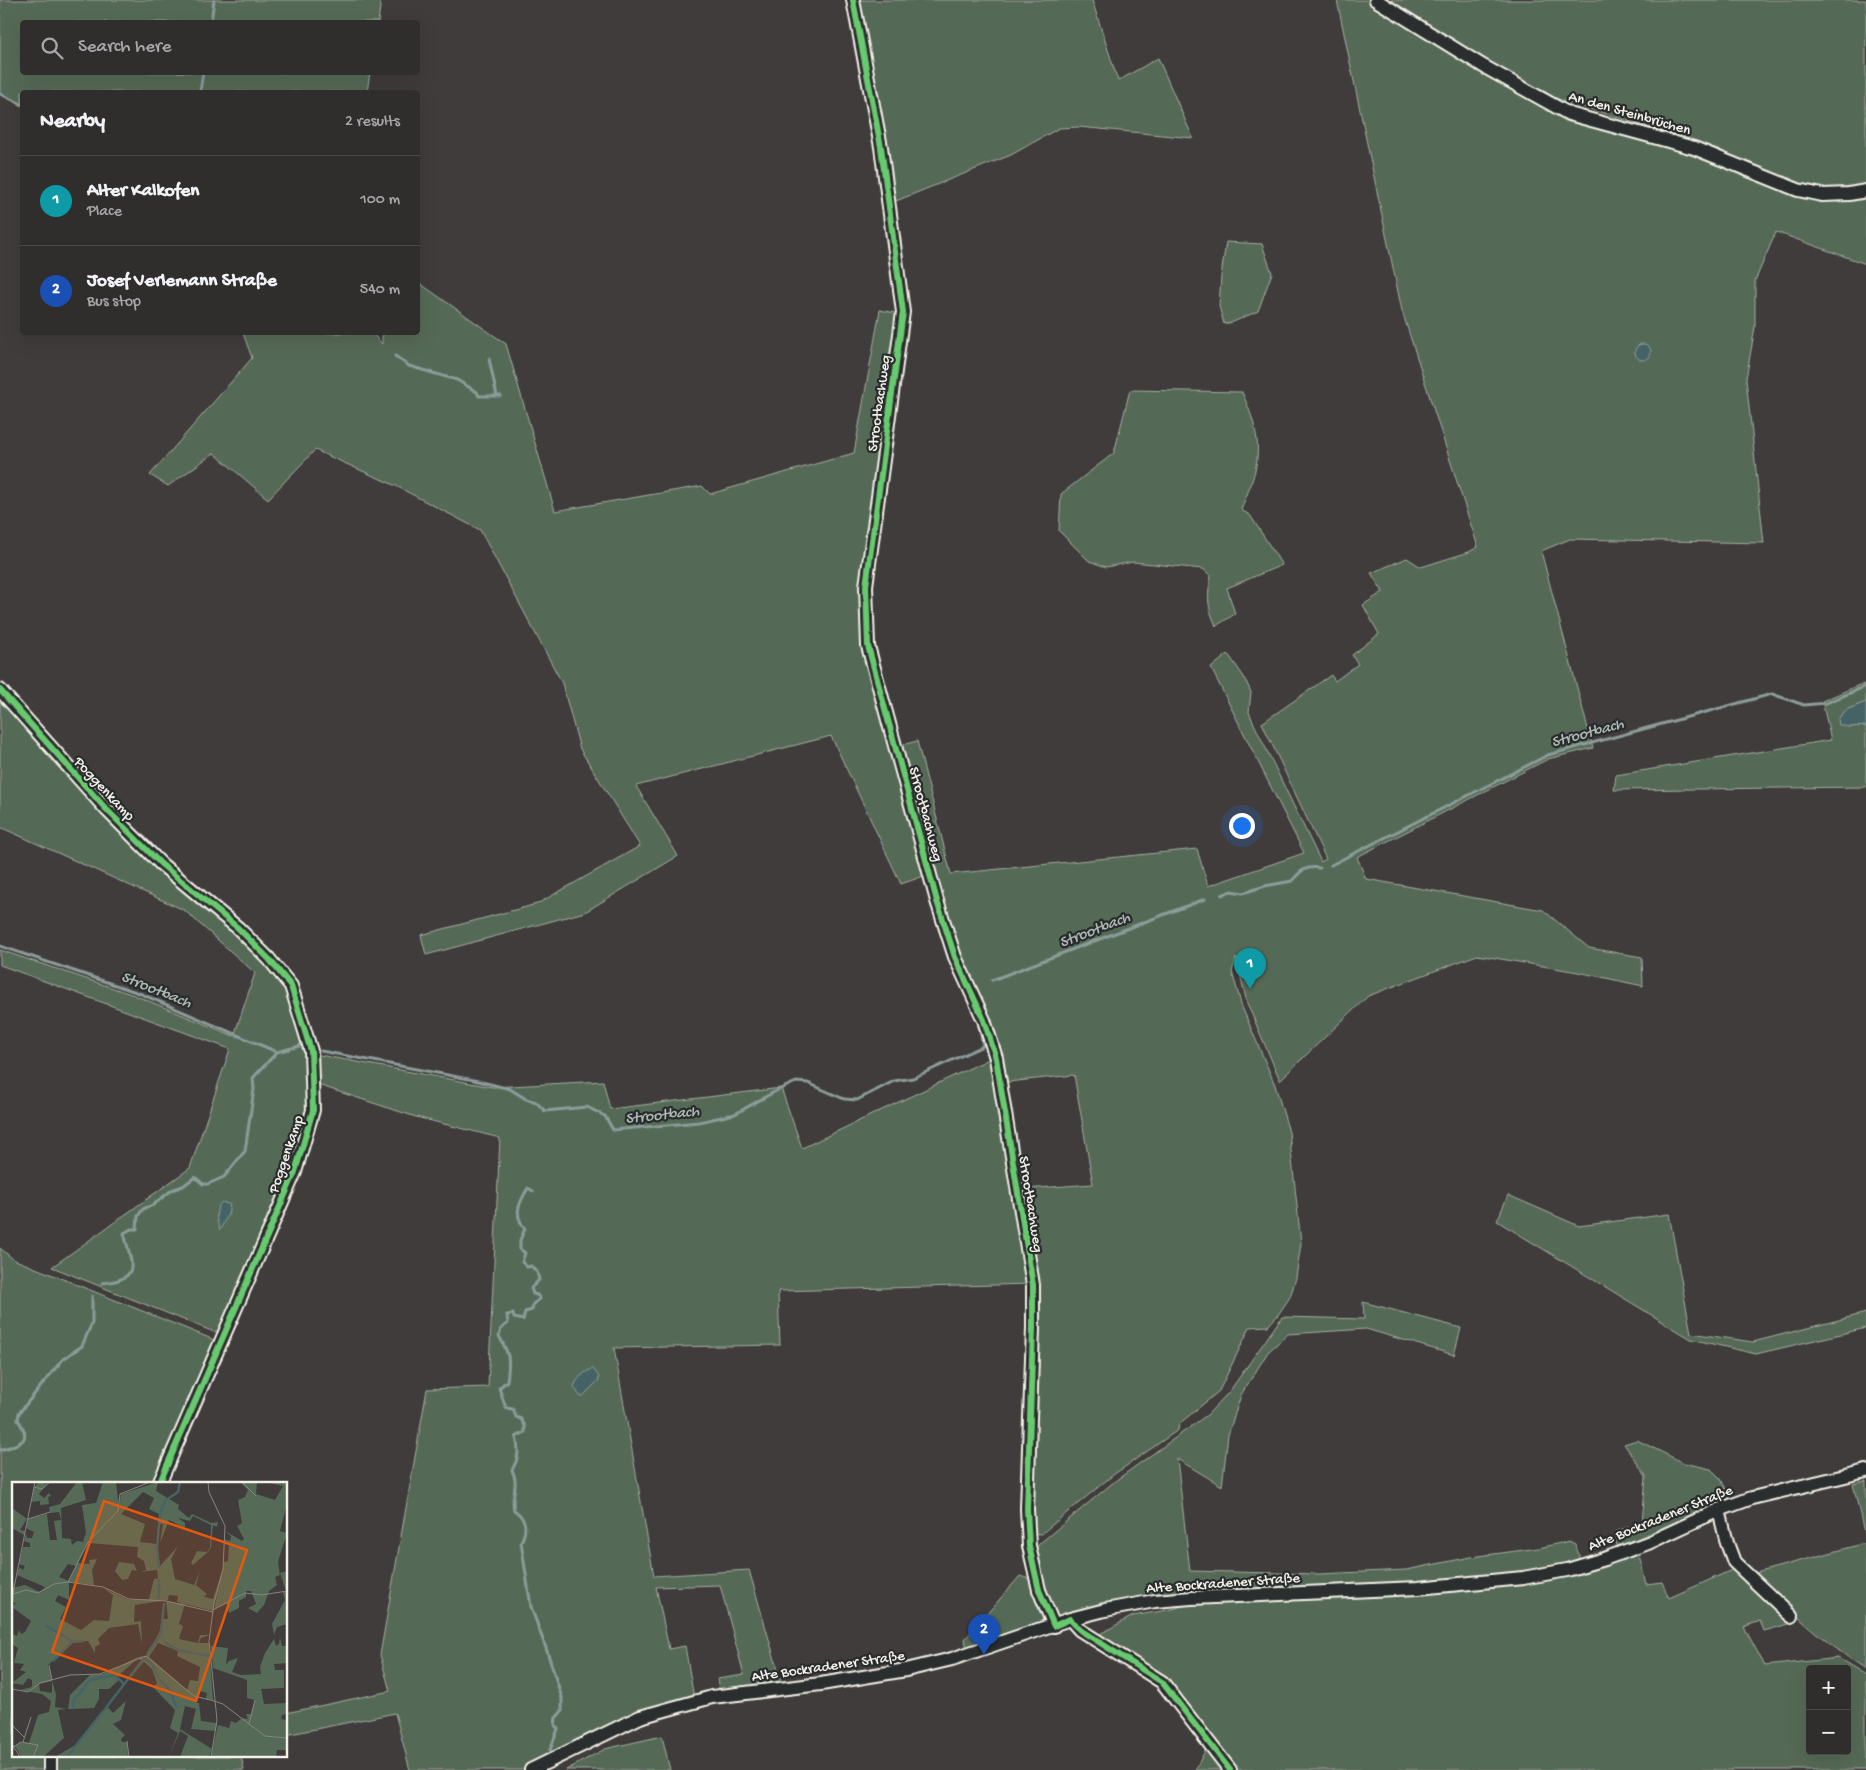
<!DOCTYPE html>
<html lang="en">
<head>
<meta charset="utf-8">
<style>
	body { margin:0; font-family:"Gochi Hand",sans-serif; background:#383535; color:#f1f3f6 }
	.controls { position:absolute; right:15px; bottom:15px; display:grid; overflow:hidden; border-radius:5px; box-shadow:0 5px 20px #0002 }
	.controls button { width:45px; height:45px; display:grid; place-items:center; padding:0; border:0; border-bottom:1px solid #4b4949; background:#302d2d; color:#f1f3f6; font:25px sans-serif }
	.you { position:absolute; left:1241px; top:825px; width:18px; height:18px; margin:-12px; border:4px solid #fff; border-radius:50%; background:#1a73e8; box-shadow:0 0 0 8px #1a73e833 }
	.badge { display:grid; place-items:center; width:32px; height:32px; border-radius:50%; background:#ffd166; color:#fff; font-size:16px; font-weight:700 }
	.pin { position:absolute; translate:-50% -41px; filter:drop-shadow(0 1px 2px #0008) }
	.pin::after { content:''; position:absolute; top:26px; width:18px; height:15px; background:inherit; clip-path:polygon(0 0,100% 0,50% 100%) }
	.list { margin:0; padding:0; list-style:none }
	h2 { display:flex; justify-content:space-between; align-items:center; height:65px; margin:0; padding:0 20px; font-size:21px }
	h2 small { font-size:16px; font-weight:400; color:#a8a8aa }
	.list li { display:grid; grid-template-columns:32px 1fr auto; gap:15px; align-items:center; box-sizing:border-box; height:90px; padding:0 20px; border-top:1px solid #4b4949 }
	.list b { display:block; font-size:19px; white-space:nowrap }
	.list p { margin:0; font-size:16px; white-space:nowrap; color:#a8a8aa }
	.list em { font-size:16px; font-style:normal; color:#a8a8aa }
	.icon { flex:none; width:28px; height:28px; fill:none; stroke:currentColor; stroke-width:2; stroke-linecap:round; stroke-linejoin:round }
	.map { position:relative; flex:none; width:1866px; height:1770px; overflow:hidden }
	.search { position:absolute; background:#302d2d; box-shadow:0 5px 20px #0002; left:20px; top:20px; width:400px; height:55px; display:flex; align-items:center; gap:12px; box-sizing:border-box; padding:0 18px; border-radius:5px; color:#a8a8aa; font-size:19px }
	.panel { position:absolute; background:#302d2d; box-shadow:0 5px 20px #0002; left:20px; top:90px; width:400px; height:245px; border-radius:5px }
	.map>svg:first-child { display:block }
	.green { fill:#556b57; stroke:#a4aea0; fill-rule:evenodd }
	.water { fill:#456466; stroke:#8b9c9a }
	.lines { fill:none; stroke-linecap:round; stroke-linejoin:round }
	.stream { stroke:#8b9c9a; stroke-width:3 }
	.minor-casing { stroke:#f4f1e8; stroke-width:16 }
	.minor { stroke:#2a2d2e; stroke-width:12 }
	.cycleway-casing { stroke:#2a2d2e; stroke-width:9 }
	.cycleway { stroke:#67ca6e; stroke-width:6 }
	.labels { text-anchor:middle; stroke-width:4.5; stroke-linejoin:round; paint-order:stroke }
	.street-label { font-size:15px; fill:#f4f1e8; stroke:#2a2d2e }
	.water-label { font-size:16px; font-style:italic; fill:#aeb9b4; stroke:#2a2d2e }
	.inset-river { fill:none; stroke:#456466; stroke-width:2.5 }
	.inset-road { fill:none; stroke:#888481; stroke-width:1 }
	.view { fill:#e8590c; fill-opacity:0.15; stroke:#e8590c; stroke-width:2.5 }
	.inset-edge { fill:none; stroke:#f4f1e8; stroke-width:2.5 }
</style>
</head>
<body>
<div class="map">
<svg width="1866" height="1770" viewBox="0 0 1866 1770">
	<rect width="100%" height="100%" fill="#403c3c"/>
	<filter id="ink" filterUnits="userSpaceOnUse"><feTurbulence type="fractalNoise" baseFrequency=".02" numOctaves="2"/><feDisplacementMap in="SourceGraphic" scale="10" xChannelSelector="R" yChannelSelector="G"/><feConvolveMatrix kernelMatrix="1 2 1 2 8 2 1 2 1" color-interpolation-filters="sRGB"/></filter>
	<g filter="url(#ink)">
		<path class="green" d="M 0,0 L 381,0 L 378,22 L 22,22 L 22,72 L 370,73 L 367,92 L 22,92 L 22,106 L 0,94 Z
			M 855,0 L 1092,0 L 1118,81 L 1158,58 L 1193,138 L 1079,127 L 1059,128 L 1011,155 L 891,203 Z
			M 1337,0 L 1371,0 L 1510,86 L 1754,179 L 1866,196 L 1866,264 L 1776,232 L 1755,281 L 1755,327 L 1746,379 L 1764,543 L 1570,539 L 1541,551 L 1593,748 L 1548,759 L 1357,857 L 1366,879 L 1543,910 L 1589,948 L 1642,957 L 1643,986 L 1578,972 L 1477,955 L 1368,996 L 1280,1080 L 1247,1003 L 1236,958 L 1232,972 L 1242,1007 L 1275,1085 L 1289,1132 L 1301,1243 L 1296,1278 L 1290,1297 L 1278,1315 L 1268,1326 L 1250,1327 L 1219,1391 L 1179,1424 L 1178,1430 L 1113,1475 L 1041,1534 L 1033,1533 L 1039,1311 L 1039,1275 L 1024,1189 L 1093,1184 L 1074,1075 L 1008,1082 L 1000,1056 L 958,958 L 899,746 L 917,741 L 951,874 L 1197,849 L 1208,886 L 1304,853 L 1211,668 L 1228,654 L 1244,677 L 1251,692 L 1249,712 L 1255,726 L 1321,862 L 1326,859 L 1262,723 L 1331,675 L 1335,681 L 1358,664 L 1352,655 L 1379,634 L 1363,605 L 1383,592 L 1371,573 L 1407,558 L 1421,567 L 1469,552 L 1478,547 L 1402,311 Z
			M 1384,0 L 1866,0 L 1866,186 L 1841,189 L 1801,187 L 1720,153 L 1721,150 L 1555,98 L 1542,90 L 1531,87 Z
			M 1226,242 L 1262,244 L 1272,273 L 1258,311 L 1231,323 L 1224,324 L 1219,306 L 1221,276 Z
			M 418,282 L 506,344 L 555,511 L 702,486 L 710,494 L 854,453 L 880,310 L 900,314 L 862,602 L 927,875 L 901,884 L 831,736 L 636,786 L 678,856 L 585,912 L 426,955 L 421,935 L 537,904 L 640,846 L 580,749 L 562,683 L 480,530 L 394,485 L 315,450 L 268,499 L 214,453 L 168,486 L 150,475 L 252,358 L 243,333 L 372,333 L 382,344 L 382,337 L 384,333 L 418,332 Z
			M 1130,390 L 1242,392 C 1251,413 1260,436 1257,459 C 1255,477 1247,494 1241,510 L 1250,515 L 1282,565 L 1227,588 L 1235,614 L 1216,626 C 1207,606 1207,596 1211,576 L 1203,569 L 1133,562 L 1106,567 L 1089,561 L 1059,531 L 1061,494 L 1114,453 Z
			M 1866,684 L 1866,702 L 1846,710 L 1838,719 L 1848,727 L 1866,726 L 1866,787 L 1614,790 L 1616,775 L 1831,740 L 1822,701 L 1859,685 Z
			M 0,701 L 109,818 L 237,932 L 287,987 L 307,1052 L 310,1109 L 291,1172 L 224,1329 L 214,1332 L 52,1267 L 190,1168 L 230,1049 L 0,965 L 0,950 L 134,995 L 234,1036 L 255,973 L 184,910 L 0,827 Z
			M 314,1054 L 492,1087 L 603,1081 L 610,1109 L 781,1088 L 802,1148 L 989,1059 L 1031,1284 L 778,1291 L 780,1345 L 614,1348 L 654,1576 L 749,1570 L 782,1684 L 719,1689 L 717,1679 L 744,1675 L 720,1585 L 656,1587 L 669,1649 L 685,1646 L 694,1698 L 624,1717 L 522,1770 L 410,1770 L 395,1713 L 286,1735 L 286,1713 L 390,1691 L 380,1655 L 427,1389 L 488,1387 L 500,1138 L 416,1117 L 315,1084 Z
			M 1508,1195 L 1579,1226 L 1669,1214 L 1691,1333 L 1753,1342 L 1866,1313 L 1866,1328 L 1756,1354 L 1691,1339 L 1497,1221 Z
			M 0,1248 L 13,1259 L 212,1339 L 216,1347 L 156,1484 L 14,1484 L 14,1756 L 46,1756 L 43,1770 L 0,1770 Z
			M 1363,1302 L 1461,1328 L 1454,1355 L 1366,1329 L 1288,1334 L 1268,1352 L 1241,1395 L 1228,1435 L 1222,1486 L 1177,1459 L 1190,1571 L 1319,1574 L 1406,1570 L 1471,1557 L 1539,1548 L 1569,1541 L 1575,1544 L 1579,1555 L 1578,1561 L 1525,1572 L 1449,1581 L 1206,1592 L 1056,1619 C 1047,1597 1040,1574 1036,1549 L 1039,1544 L 1115,1481 L 1207,1415 L 1229,1392 L 1282,1317 L 1364,1319 Z
			M 1637,1440 L 1684,1463 L 1711,1469 L 1721,1479 L 1730,1498 L 1618,1547 L 1614,1538 L 1617,1531 L 1642,1523 L 1646,1476 L 1624,1444 Z
			M 1866,1481 L 1866,1541 L 1853,1484 Z
			M 1866,1543 L 1866,1669 C 1824,1643 1788,1609 1752,1574 Z
			M 1639,1555 L 1646,1584 L 1662,1582 L 1669,1598 L 1734,1569 L 1793,1623 L 1764,1631 L 1760,1621 L 1744,1627 L 1765,1666 L 1838,1658 L 1866,1675 L 1866,1770 L 1235,1770 L 1176,1694 L 1096,1636 L 1133,1616 L 1173,1609 L 1187,1604 L 1568,1575 ZM 1810,1669 L 1847,1669 L 1847,1751 L 1810,1751 Z
			M 1020,1576 L 1028,1578 L 1043,1612 L 1043,1619 L 1040,1624 L 967,1650 L 965,1639 Z
			M 662,1736 L 670,1770 L 566,1770 L 605,1749 Z
			M 1206,1749 L 1223,1770 L 1195,1770 Z
			M 53,1756 L 241,1756 L 244,1770 L 53,1770 Z"/>
		<path class="water" d="M1635 352a8 8 0 1 1 16 0a8 8 0 1 1-16 0Z
			M 1866,702 L 1866,726 L 1848,727 L 1839,725 L 1838,719 L 1846,710 Z
			M 222,1202 L 230,1205 L 228,1214 L 220,1230 C 216,1222 214,1208 222,1202 Z
			M 593,1369 L 598,1375 L 599,1380 L 583,1396 L 580,1396 L 574,1387 C 576,1379 585,1371 593,1369 Z"/>
		<g class="lines">
			<path class="stream" d="M 211,22 L 214,0
				M 200,92 L 203,72
				M 0,94 L 22,104
				M 395,356 L 409,366 L 457,380 L 477,392 L 479,396 L 501,396
				M 489,359 L 497,396
				M 1331,865 L 1548,755 L 1772,694 L 1804,705 L 1826,703 L 1866,686
				M 1222,895 L 1231,891 L 1243,893 L 1265,886 L 1292,881 C 1301,870 1306,866 1320,868
				M 0,946 L 139,993 L 277,1052 L 303,1045
				M 992,980 L 1205,899
				M 321,1051 L 474,1080 L 510,1089 L 526,1099 L 536,1102 L 545,1111 L 587,1107 L 605,1116 L 613,1130 L 699,1122 L 735,1114 L 774,1092 L 796,1082 L 808,1083 L 844,1099 L 857,1100 L 894,1081 L 913,1078 L 983,1046 L 979,1026
				M 533,1191 L 528,1188 C 519,1203 513,1214 525,1229 L 520,1240 L 520,1249 L 525,1253 L 522,1262 L 527,1267 L 531,1266 L 537,1272 L 539,1280 L 531,1288 L 533,1294 L 537,1295 L 540,1299 L 533,1304 L 532,1310 L 525,1312 L 523,1320 L 514,1318 L 513,1314 L 507,1315 L 508,1323 L 501,1329 L 499,1336 C 510,1355 510,1360 507,1381 L 499,1388 L 506,1408 L 513,1409 L 516,1417 L 521,1419 L 525,1426 L 525,1432 L 516,1437 C 519,1450 519,1458 512,1470 C 520,1486 510,1494 514,1510 C 526,1518 528,1528 521,1542 L 531,1607 L 547,1651 L 562,1698 L 562,1711 L 556,1718 L 555,1725 L 558,1729 L 550,1750
				M 102,1283 C 143,1279 131,1263 124,1233 L 131,1229 L 137,1229 L 138,1216 L 143,1209 L 153,1205 L 172,1190 L 183,1186 L 195,1177 L 203,1184 L 208,1184 L 224,1177 L 245,1151 L 254,1089 L 253,1078 L 277,1052
				M 0,1450 C 19,1444 34,1442 18,1420 L 19,1413 L 63,1359 L 82,1346 L 92,1323 L 92,1296"/>
			<g class="minor-casing">
				<path id="minor" d="M 853,0 L 881,147 L 903,312 L 866,586 L 868,646 L 937,901 L 955,957 L 984,1020 L 996,1058 L 1033,1285 L 1033,1328 L 1027,1509 L 1029,1546 L 1039,1590 L 1054,1626
					M 1376,0 L 1483,66 L 1569,114 L 1694,148 L 1798,190 L 1822,195 L 1849,194 L 1866,191
					M 0,690 L 106,809 L 161,864 L 238,928 L 269,959 L 291,986 L 311,1051 L 313,1110 L 295,1172 L 159,1484
					M 1719,1510 L 1727,1543 L 1734,1562 L 1791,1616
					M 1070,1619 L 1080,1630 L 1162,1682 L 1230,1770
					M 50,1770 L 50,1756
					M 531,1770 L 640,1717 L 712,1697 L 821,1684 L 906,1670 L 952,1659 L 1070,1619 L 1105,1610 L 1155,1601 L 1191,1598 L 1418,1588 L 1523,1578 L 1567,1570 L 1604,1559 L 1648,1543 L 1719,1510 L 1752,1498 L 1866,1471"/>
			</g>
			<use href="#minor" class="minor"/>
			<g class="cycleway-casing">
				<path id="cycleway" d="M 853,0 L 881,147 L 903,312 L 866,586 L 868,646 L 937,901 L 955,957 L 984,1020 L 996,1058 L 1033,1285 L 1033,1328 L 1027,1509 L 1029,1546 L 1039,1590 L 1054,1626 L 1070,1619 L 1080,1630 L 1162,1682 L 1230,1770
					M 0,690 L 106,809 L 161,864 L 238,928 L 269,959 L 291,986 L 311,1051 L 313,1110 L 295,1172 L 159,1484"/>
			</g>
			<use href="#cycleway" class="cycleway"/>
		</g>
	</g>
	<g class="labels">
		<g class="street-label">
			<text transform="translate(1630 112) rotate(16)" y="5">An den Steinbrüchen</text>
			<text transform="translate(878 403) rotate(-82)" y="5">Strootbachweg</text>
			<text transform="translate(105 788) rotate(47)" y="5">Poggenkamp</text>
			<text transform="translate(927 814) rotate(75)" y="5">Strootbachweg</text>
			<text transform="translate(285 1154) rotate(-71)" y="5">Poggenkamp</text>
			<text transform="translate(1032 1204) rotate(81)" y="5">Strootbachweg</text>
			<text transform="translate(1660 1517) rotate(-22)" y="5">Alte Bockradener Straße</text>
			<text transform="translate(1223 1582) rotate(-4)" y="5">Alte Bockradener Straße</text>
			<text transform="translate(828 1665) rotate(-8)" y="5">Alte Bockradener Straße</text>
		</g>
		<g class="water-label">
			<text transform="translate(1587 731) rotate(-15)" y="6">Strootbach</text>
			<text transform="translate(1094 928) rotate(-21)" y="6">Strootbach</text>
			<text transform="translate(157 988) rotate(22)" y="6">Strootbach</text>
			<text transform="translate(662 1113) rotate(-6)" y="6">Strootbach</text>
		</g>
	</g>
	<g transform="translate(12 1482)">
		<rect width="275" height="275" fill="#403c3c"/>
		<path d="M 27,0 L 35,2 L 27,12 L 32,16 L 37,11 L 39,14 L 36,15 L 37,22 L 28,23 L 28,19 L 19,20 L 22,6 ZM 65,0 L 70,0 L 74,18 L 49,26 L 50,56 L 59,57 L 60,63 L 65,59 L 74,60 L 71,59 L 74,51 L 70,23 L 84,21 L 91,0 L 104,0 L 107,26 L 109,12 L 146,0 L 144,9 L 167,23 L 166,27 L 177,36 L 180,32 L 199,41 L 206,40 L 205,45 L 201,43 L 199,65 L 196,70 L 181,83 L 179,81 L 185,69 L 195,70 L 198,65 L 199,43 L 181,34 L 178,39 L 166,36 L 173,41 L 173,46 L 157,38 L 148,61 L 151,42 L 148,42 L 147,32 L 137,27 L 142,16 L 131,10 L 109,32 L 133,42 L 128,60 L 145,62 L 148,84 L 166,64 L 159,77 L 163,97 L 182,103 L 188,89 L 184,103 L 195,112 L 192,115 L 201,117 L 211,86 L 201,129 L 165,120 L 166,114 L 157,113 L 156,118 L 123,123 L 122,140 L 129,139 L 130,162 L 126,142 L 97,146 L 86,157 L 88,162 L 83,165 L 83,171 L 76,159 L 63,159 L 36,183 L 44,213 L 43,225 L 54,227 L 46,228 L 52,256 L 31,275 L 9,275 L 3,264 L 8,260 L 17,261 L 26,233 L 37,230 L 39,219 L 30,212 L 8,208 L 20,205 L 20,198 L 16,196 L 11,203 L 0,201 L 14,190 L 8,188 L 12,182 L 2,181 L 6,166 L 0,162 L 0,152 L 5,154 L 7,148 L 9,152 L 13,150 L 19,139 L 0,125 L 4,121 L 0,120 L 0,106 L 13,103 L 28,110 L 33,105 L 5,93 L 7,85 L 11,88 L 13,84 L 7,82 L 11,65 L 18,65 L 18,61 L 12,59 L 14,51 L 15,56 L 20,56 L 22,50 L 14,46 L 16,37 L 35,32 L 38,58 L 45,58 L 42,39 L 49,38 L 47,30 L 38,31 L 37,25 L 48,22 ZM 76,61 L 126,65 L 125,75 L 132,79 L 134,88 L 128,90 L 145,88 L 146,96 L 142,97 L 137,117 L 117,118 L 91,106 L 101,113 L 97,139 L 82,138 L 69,148 L 48,137 L 54,125 L 43,119 L 46,113 L 57,118 L 57,100 L 82,103 L 80,88 L 85,77 L 77,78 L 78,82 L 66,81 ZM 56,82 L 64,84 L 57,99 L 47,95 ZM 40,199 L 40,211 L 28,209 L 27,202 ZM 228,0 L 245,0 L 244,12 L 263,18 L 271,4 L 253,0 L 275,0 L 275,22 L 268,49 L 275,51 L 266,80 L 268,93 L 263,95 L 265,103 L 257,109 L 252,123 L 245,131 L 236,126 L 244,122 L 239,109 L 234,109 L 234,115 L 227,119 L 227,126 L 217,131 L 215,121 L 220,119 L 203,127 L 203,123 L 212,80 L 216,79 L 217,62 L 212,61 L 212,57 L 218,59 L 219,54 L 213,49 L 230,59 L 232,57 L 225,44 L 230,41 L 226,18 L 233,15 L 236,8 ZM 0,26 L 15,37 L 8,48 L 13,49 L 12,53 L 0,46 ZM 107,80 L 122,82 L 125,89 L 120,88 L 116,97 L 110,98 L 103,89 ZM 275,89 L 275,142 L 265,145 L 262,153 L 260,142 L 273,118 L 271,110 L 274,109 L 268,91 ZM 154,119 L 173,122 L 167,142 L 171,144 L 167,157 L 186,161 L 188,153 L 198,153 L 189,156 L 187,161 L 197,161 L 201,218 L 194,217 L 195,211 L 188,209 L 184,221 L 187,221 L 189,239 L 205,241 L 204,249 L 179,247 L 184,227 L 173,224 L 168,247 L 200,267 L 197,275 L 168,275 L 176,254 L 168,249 L 157,275 L 166,251 L 158,246 L 163,228 L 141,205 L 145,201 L 140,187 L 132,180 L 114,201 L 131,180 L 126,176 L 106,194 L 112,202 L 107,198 L 97,207 L 87,207 L 87,217 L 82,226 L 56,227 L 58,213 L 78,193 L 91,192 L 126,175 L 134,174 L 147,151 L 150,137 L 156,137 ZM 146,161 L 166,169 L 165,174 L 188,185 L 186,199 L 178,198 L 175,208 L 137,175 ZM 268,156 L 270,164 L 275,164 L 275,181 L 262,182 L 263,188 L 272,188 L 272,206 L 249,207 L 252,222 L 275,221 L 275,232 L 270,233 L 269,237 L 275,238 L 275,268 L 265,268 L 264,275 L 199,275 L 206,243 L 217,246 L 219,239 L 224,241 L 230,236 L 236,237 L 234,232 L 239,232 L 243,218 L 235,216 L 235,198 L 201,186 L 199,164 L 216,166 L 214,183 L 217,179 L 226,176 L 220,190 L 229,193 L 249,192 L 248,185 L 253,171 L 262,157 L 264,164 L 267,162 ZM 114,219 L 109,238 L 101,242 L 113,253 L 109,257 L 110,260 L 115,260 L 116,275 L 43,275 L 65,262 L 95,224 L 101,231 Z" fill="#556b57" fill-rule="evenodd"/>
		<path class="inset-river" d="M 147,86 L 145,66 L 148,31 L 154,18 L 166,10 L 168,0M 147,97 L 147,117M 33,143 L 60,159M 152,160 L 166,168 L 197,174M 135,172 L 149,152 L 152,121M 134,177 L 140,182 L 147,197M 41,179 L 60,160 L 72,159M 148,198 L 158,208 L 165,226M 61,227 L 62,218 L 78,198 L 103,193 L 112,202M 93,227 L 133,175M 55,275 L 92,228"/>
		<path class="inset-road" d="M 196,0 L 197,10 L 213,44 L 211,87 L 202,121 L 197,159 L 205,238 L 199,275M 230,0 L 244,14M 22,5 L 30,7 L 38,0M 16,37 L 38,30M 56,100 L 76,60 L 106,29 L 108,12 L 138,0M 1,112 L 14,108 L 26,111 L 42,102 L 56,100 L 91,105 L 117,117 L 154,119 L 201,130M 0,116 L 23,0M 201,128 L 233,111 L 250,113 L 275,109M 37,183 L 40,198M 0,207 L 16,210 L 28,201 L 58,193 L 88,192 L 134,174 L 182,214 L 202,219M 243,218 L 237,242 L 253,254 L 275,256M 202,219 L 211,222 L 237,242M 1,244 L 12,255M 115,259 L 117,275M 11,260 L 19,235M 0,262 L 8,275M 0,266 L 9,260 L 26,263 L 21,275"/>
		<path class="view" d="M 92,19 L 235,68 L 184,219 L 40,170 Z"/>
		<rect width="275" height="275" class="inset-edge"/>
	</g>
</svg>
<div class="controls">
<button>+</button>
<button>−</button>
</div>
<div class="you"></div>
<div class="pin badge" style="left:1250px;top:989px;background:#0f9aa8">1</div>
<div class="pin badge" style="left:984px;top:1655px;background:#1a4fb4">2</div>
<div class="search"><svg class="icon" aria-label="search" viewBox="0 0 24 24"><circle cx="10" cy="10" r="6"/><path d="M15 15l6 6"/></svg>Search here</div>
<section class="panel">
<h2>Nearby<small>2 results</small></h2>
<ul class="list">
<li><span class="badge" style="background:#0f9aa8">1</span><div><b>Alter Kalkofen</b><p>Place</p></div><em>100 m</em></li>
<li><span class="badge" style="background:#1a4fb4">2</span><div><b>Josef Verlemann Straße</b><p>Bus stop</p></div><em>540 m</em></li>
</ul>
</section>
</div>
</body>
</html>
